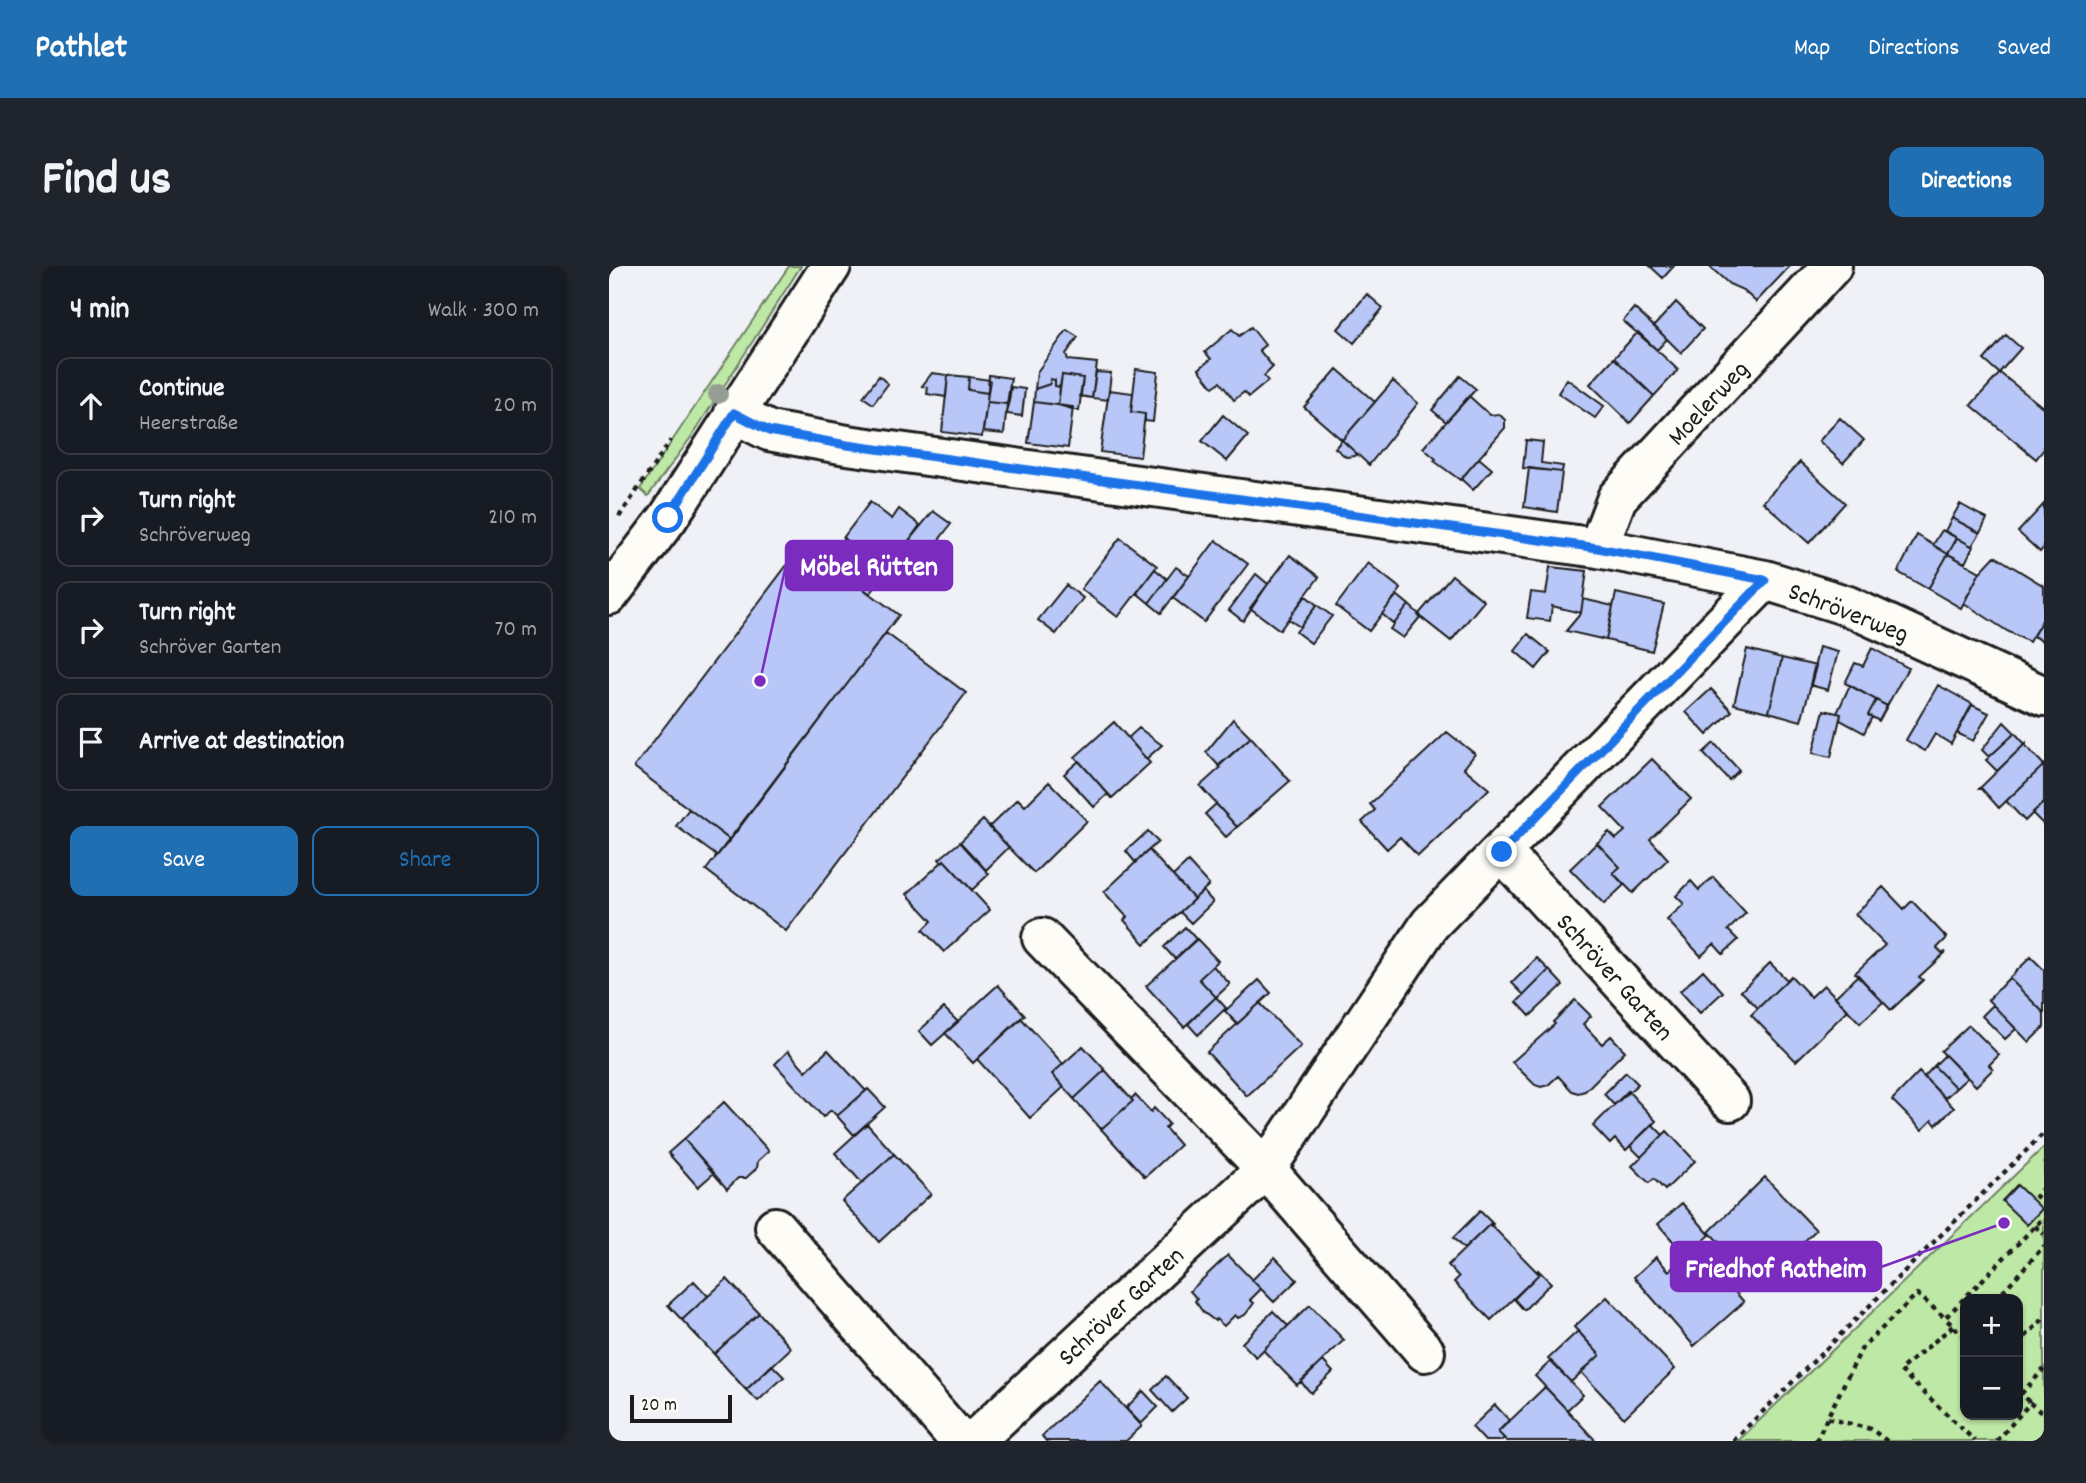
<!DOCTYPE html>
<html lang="en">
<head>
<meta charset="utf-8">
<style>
	body { margin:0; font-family:Dekko,sans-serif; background:#20242c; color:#f1f3f6 }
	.controls { position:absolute; right:21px; bottom:21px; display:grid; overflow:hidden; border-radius:14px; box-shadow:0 2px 5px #0004 }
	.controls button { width:63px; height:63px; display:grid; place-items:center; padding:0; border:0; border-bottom:2px solid #363941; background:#171b24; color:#f1f3f6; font:35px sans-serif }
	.scale { position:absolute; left:21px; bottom:18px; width:102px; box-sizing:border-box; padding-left:7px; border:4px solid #1c1c1c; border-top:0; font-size:19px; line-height:24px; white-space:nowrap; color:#1c1c1c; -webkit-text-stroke:5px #fdfcf7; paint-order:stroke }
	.stop { position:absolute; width:21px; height:21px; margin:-16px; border:5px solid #1a73e8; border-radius:50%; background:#fff }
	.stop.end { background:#1a73e8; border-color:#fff; box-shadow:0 2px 7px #0008 }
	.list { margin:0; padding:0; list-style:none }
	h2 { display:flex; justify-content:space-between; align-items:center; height:91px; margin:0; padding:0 28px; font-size:30px }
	h2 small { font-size:23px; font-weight:400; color:#9ea1a6 }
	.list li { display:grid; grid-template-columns:46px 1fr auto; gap:21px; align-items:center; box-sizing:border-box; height:98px; margin:0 14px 14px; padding:0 14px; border:2px solid #363941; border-radius:14px }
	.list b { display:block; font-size:26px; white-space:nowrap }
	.list p { margin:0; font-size:23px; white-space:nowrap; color:#9ea1a6 }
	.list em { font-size:23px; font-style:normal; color:#9ea1a6 }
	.actions { display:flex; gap:14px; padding:21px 28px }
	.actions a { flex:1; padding:16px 0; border:2px solid #1f6fb2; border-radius:14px; text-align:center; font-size:24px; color:#1f6fb2 }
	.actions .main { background:#1f6fb2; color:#fff }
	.icon { flex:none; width:38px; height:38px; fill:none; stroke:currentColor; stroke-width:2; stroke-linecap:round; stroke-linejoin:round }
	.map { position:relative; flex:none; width:1435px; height:1175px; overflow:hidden; border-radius:14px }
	header { display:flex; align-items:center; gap:42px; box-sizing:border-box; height:98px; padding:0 35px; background:#1f6fb2; color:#fff }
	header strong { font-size:33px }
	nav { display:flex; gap:38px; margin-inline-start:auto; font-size:24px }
	.intro { display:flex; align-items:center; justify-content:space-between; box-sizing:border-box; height:168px; padding:0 42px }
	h1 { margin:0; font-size:49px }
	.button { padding:18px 32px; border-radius:14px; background:#1f6fb2; color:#fff; font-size:24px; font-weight:700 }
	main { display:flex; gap:42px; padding:0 42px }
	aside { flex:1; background:#171b24; border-radius:14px; box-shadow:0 2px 5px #0004 }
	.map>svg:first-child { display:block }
	.green { fill:#bee8a5; stroke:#6d8260; stroke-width:2; fill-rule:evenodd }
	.building { fill:#b8c7f7; stroke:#1c1c1c; stroke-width:2 }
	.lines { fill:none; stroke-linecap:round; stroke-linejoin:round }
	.minor-casing { stroke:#1c1c1c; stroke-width:44 }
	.secondary-casing { stroke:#1c1c1c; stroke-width:44 }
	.path { stroke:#1c1c1c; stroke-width:4.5; stroke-dasharray:5 5; stroke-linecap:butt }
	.minor { stroke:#fdfcf7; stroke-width:38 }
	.secondary { stroke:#fdfcf7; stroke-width:38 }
	.tree { fill:#969d95 }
	.route { stroke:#1a73e8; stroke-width:9 }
	.labels { text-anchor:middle; stroke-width:5; stroke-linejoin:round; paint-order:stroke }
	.street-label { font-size:26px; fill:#1c1c1c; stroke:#fdfcf7 }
	.leader { fill:none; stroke:#7b2cbf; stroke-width:2.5 }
	.callout-dot { fill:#7b2cbf; stroke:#fdfcf7; stroke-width:2.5 }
	.callout { fill:#7b2cbf; stroke:#7b2cbf; stroke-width:2.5 }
	.callout-label { font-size:28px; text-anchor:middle; font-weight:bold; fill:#fff }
</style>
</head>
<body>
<header>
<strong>Pathlet</strong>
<nav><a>Map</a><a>Directions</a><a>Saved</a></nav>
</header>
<div class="intro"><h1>Find us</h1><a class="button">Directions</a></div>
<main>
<aside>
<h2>4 min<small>Walk · 300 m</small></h2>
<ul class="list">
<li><svg class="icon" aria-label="ahead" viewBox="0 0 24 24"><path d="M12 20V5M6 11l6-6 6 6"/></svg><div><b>Continue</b><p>Heerstraße</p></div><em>20 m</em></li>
<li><svg class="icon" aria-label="right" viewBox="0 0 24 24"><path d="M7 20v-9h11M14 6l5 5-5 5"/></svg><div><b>Turn right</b><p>Schröverweg</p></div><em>210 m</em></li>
<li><svg class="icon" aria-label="right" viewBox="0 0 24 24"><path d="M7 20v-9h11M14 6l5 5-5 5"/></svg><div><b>Turn right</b><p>Schröver Garten</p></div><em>70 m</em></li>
<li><svg class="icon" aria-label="arrive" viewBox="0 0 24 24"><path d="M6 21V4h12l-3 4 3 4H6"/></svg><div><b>Arrive at destination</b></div></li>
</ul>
<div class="actions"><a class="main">Save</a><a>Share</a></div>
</aside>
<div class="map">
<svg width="1435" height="1175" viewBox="0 0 1435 1175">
	<rect width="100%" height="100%" fill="#eff1f7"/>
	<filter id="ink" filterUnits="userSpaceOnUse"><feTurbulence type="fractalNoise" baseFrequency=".0143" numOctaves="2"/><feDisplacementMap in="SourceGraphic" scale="14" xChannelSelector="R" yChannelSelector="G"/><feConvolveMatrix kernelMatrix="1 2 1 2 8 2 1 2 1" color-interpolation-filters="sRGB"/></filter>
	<g filter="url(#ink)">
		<path class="green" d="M 180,0 L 192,0 L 83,170 L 39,230 L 31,223 Z
			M 1435,881 L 1435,1175 L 1129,1175 ZM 1356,1033 L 1409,1033 L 1409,1149 L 1356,1149 Z"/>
		<path class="building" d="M 1041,0 L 1065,0 L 1054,12 Z
			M 1100,0 L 1181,0 L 1147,36 L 1134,24 L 1120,18 Z
			M 758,28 L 774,42 L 745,77 L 729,63 Z
			M 1067,36 L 1094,63 L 1072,87 L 1045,60 Z
			M 1025,42 L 1058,73 L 1048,84 L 1014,55 Z
			M 642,61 L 656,79 L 650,84 L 664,101 L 655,110 L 659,115 L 640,131 L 635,126 L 625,134 L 611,116 L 604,121 L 590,103 L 602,93 L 596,86 L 623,63 L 630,70 Z
			M 458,64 L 469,71 L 457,88 L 459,94 L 488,97 L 483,132 L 471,130 L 474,112 L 453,109 L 451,121 L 446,120 L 446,114 L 441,113 L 441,118 L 426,123 L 428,106 Z
			M 1029,66 L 1069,104 L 1045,130 L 1005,92 Z
			M 1397,69 L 1412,82 L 1390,107 L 1375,94 Z
			M 1005,92 L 1045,130 L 1021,157 L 981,118 Z
			M 527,103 L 549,106 L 544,156 L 536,155 L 536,148 L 522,146 Z
			M 728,103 L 766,136 L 733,174 L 695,141 Z
			M 487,106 L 502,107 L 499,134 L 483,132 Z
			M 323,107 L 339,109 L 337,131 L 318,128 L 319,121 L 313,120 Z
			M 1391,107 L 1435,142 L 1435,183 L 1427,193 L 1362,139 Z
			M 339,109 L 360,111 L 359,124 L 379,127 L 373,171 L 333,166 Z
			M 380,109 L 402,112 L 398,138 L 378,136 Z
			M 453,109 L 474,112 L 470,145 L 449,139 Z
			M 270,110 L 279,118 L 264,138 L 254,131 Z
			M 851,110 L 867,123 L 837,156 L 823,144 Z
			M 360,111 L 381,114 L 379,127 L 359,124 Z
			M 441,113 L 446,114 L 446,120 L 451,121 L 449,139 L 425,136 L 426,123 L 441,118 Z
			M 958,113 L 995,140 L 986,152 L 949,127 Z
			M 784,115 L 809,137 L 760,199 L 733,174 Z
			M 402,121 L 416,123 L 413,150 L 398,148 Z
			M 500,124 L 524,127 L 522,146 L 536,148 L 531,191 L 491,186 Z
			M 860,130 L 881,149 L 890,148 L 896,154 L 896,162 L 851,214 L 825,195 L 827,193 L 814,182 Z
			M 378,136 L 398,138 L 395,168 L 374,166 Z
			M 425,136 L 464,141 L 459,182 L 419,177 Z
			M 614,149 L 639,170 L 618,195 L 593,175 Z
			M 1231,152 L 1255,174 L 1234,197 L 1210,175 Z
			M 733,174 L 748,188 L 746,190 L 737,191 L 726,182 Z
			M 917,174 L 934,176 L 932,197 L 954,200 L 953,206 L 914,202 Z
			M 870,192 L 883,203 L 864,224 L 852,213 Z
			M 1191,196 L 1236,237 L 1200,277 L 1154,236 Z
			M 920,202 L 953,206 L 948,246 L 915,241 Z
			M 261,236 L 283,253 L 290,243 L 311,259 L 278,305 L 234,272 Z
			M 1351,238 L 1378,253 L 1371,267 L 1343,252 Z
			M 1435,238 L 1435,281 L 1431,286 L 1409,266 Z
			M 324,245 L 342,258 L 320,287 L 301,273 Z
			M 1343,252 L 1371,267 L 1363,280 L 1336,265 Z
			M 1333,264 L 1348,272 L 1339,288 L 1324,279 Z
			M 1308,269 L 1339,288 L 1319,323 L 1289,306 Z
			M 511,272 L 548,300 L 509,351 L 472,323 Z
			M 1348,272 L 1364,281 L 1356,297 L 1339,288 Z
			M 234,274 L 258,292 L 243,314 L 218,296 Z
			M 607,274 L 639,298 L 595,356 L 564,332 Z
			M 194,278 L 290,349 L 121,574 L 25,501 Z
			M 1339,288 L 1371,306 L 1352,342 L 1319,323 Z
			M 681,289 L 710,311 L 671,364 L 641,342 Z
			M 1386,290 L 1435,320 L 1435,351 L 1420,376 L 1398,365 L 1355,337 L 1371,306 Z
			M 258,292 L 277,307 L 261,328 L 243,314 Z
			M 759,297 L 792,323 L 760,365 L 727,340 Z
			M 567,301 L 580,310 L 552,347 L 540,337 Z
			M 941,301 L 978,305 L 972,347 L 943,340 L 941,355 L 918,352 L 922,326 L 937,328 Z
			M 546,303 L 558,313 L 540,337 L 528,327 Z
			M 647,308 L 659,318 L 634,355 L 620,344 Z
			M 843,309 L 875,335 L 842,375 L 809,349 Z
			M 457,319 L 474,332 L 447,368 L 429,354 Z
			M 1007,327 L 1055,338 L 1043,385 L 997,374 Z
			M 788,329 L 800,339 L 785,358 L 773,348 Z
			M 697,330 L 708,339 L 691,361 L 679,353 Z
			M 974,333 L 1004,340 L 997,374 L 957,365 L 972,347 Z
			M 708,339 L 723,350 L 702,377 L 687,366 Z
			M 800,339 L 812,350 L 794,372 L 781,363 Z
			M 1435,351 L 1435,376 L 1424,370 Z
			M 277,367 L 357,427 L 177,665 L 97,604 Z
			M 919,368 L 941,386 L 927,403 L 906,385 Z
			M 1210,381 L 1229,386 L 1219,424 L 1201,419 Z
			M 1263,382 L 1299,402 L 1278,440 L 1236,417 L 1246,397 L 1254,400 Z
			M 1138,383 L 1173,392 L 1160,446 L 1125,438 Z
			M 1173,392 L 1207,400 L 1192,455 L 1160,446 Z
			M 1241,419 L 1267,434 L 1259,449 L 1263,451 L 1255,467 L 1231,454 L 1232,448 L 1228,447 Z
			M 1329,419 L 1363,438 L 1342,478 L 1326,468 L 1316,485 L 1297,474 Z
			M 1102,423 L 1123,445 L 1098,469 L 1077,446 Z
			M 1267,434 L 1278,440 L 1270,455 L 1259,449 Z
			M 1363,439 L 1380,447 L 1364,475 L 1348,467 Z
			M 1215,444 L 1232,448 L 1222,491 L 1204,487 Z
			M 624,453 L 642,471 L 610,500 L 597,486 Z
			M 505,456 L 541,497 L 503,532 L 466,491 Z
			M 1395,456 L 1406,467 L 1380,491 L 1373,484 Z
			M 530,462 L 553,479 L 537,493 L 519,472 Z
			M 838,466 L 866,488 L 855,502 L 880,523 L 809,590 L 791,571 L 778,583 L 753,556 L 766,544 L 761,538 Z
			M 1406,467 L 1416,478 L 1388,505 L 1377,494 Z
			M 642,471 L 681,515 L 628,561 L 591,520 L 611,502 L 609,500 Z
			M 1105,477 L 1130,504 L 1120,514 L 1094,487 Z
			M 1417,477 L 1417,480 L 1435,499 L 1390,542 L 1373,523 L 1370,523 Z
			M 1043,493 L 1082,533 L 1041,573 L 1059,593 L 1024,627 L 1004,607 L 1011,601 L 988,577 L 1000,566 L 1007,573 L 1016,565 L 993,541 Z
			M 470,495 L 499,528 L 485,541 L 455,508 Z
			M 1435,499 L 1435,536 L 1416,555 L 1397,535 Z
			M 440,516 L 478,555 L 425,607 L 380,561 L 409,533 L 416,540 Z
			M 1435,536 L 1435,559 L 1423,547 Z
			M 607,538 L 628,561 L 617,571 L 596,548 Z
			M 80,543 L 121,574 L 108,590 L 67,560 Z
			M 374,554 L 400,581 L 377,604 L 351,576 Z
			M 539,565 L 549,576 L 526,596 L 517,585 Z
			M 351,576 L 380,608 L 363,624 L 335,594 L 333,596 L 330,593 Z
			M 988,577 L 1011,601 L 1004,607 L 1015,619 L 995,638 L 961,603 Z
			M 540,584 L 585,633 L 536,678 L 515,654 L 518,651 L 495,626 Z
			M 335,594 L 381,644 L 335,686 L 314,664 L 323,655 L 298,628 Z
			M 579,596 L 600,619 L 585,633 L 564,610 Z
			M 1104,611 L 1137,647 L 1119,664 L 1129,674 L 1114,688 L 1105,678 L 1092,690 L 1058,654 L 1075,638 L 1067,630 L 1082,615 L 1090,624 Z
			M 1274,621 L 1295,643 L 1303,635 L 1338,672 L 1328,682 L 1333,687 L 1337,686 L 1310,711 L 1314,714 L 1282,744 L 1246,707 L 1276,679 L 1246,648 Z
			M 594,625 L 604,636 L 582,657 L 571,646 Z
			M 576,661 L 587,673 L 566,693 L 555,681 Z
			M 588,673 L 609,695 L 590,713 L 607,731 L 575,761 L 537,720 Z
			M 1422,691 L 1435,704 L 1435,747 L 1400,712 Z
			M 928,692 L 940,704 L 915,729 L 903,717 Z
			M 1161,697 L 1178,714 L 1149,742 L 1132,725 Z
			M 604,700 L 621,718 L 607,731 L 590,713 Z
			M 940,704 L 954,719 L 921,750 L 908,736 Z
			M 1094,704 L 1114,726 L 1091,747 L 1071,725 Z
			M 1249,709 L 1274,736 L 1251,757 L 1226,731 Z
			M 1182,710 L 1202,731 L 1215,719 L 1239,744 L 1187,795 L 1142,749 Z
			M 1400,712 L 1435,747 L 1435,761 L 1420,776 L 1379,734 Z
			M 650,714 L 662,727 L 628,758 L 616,745 Z
			M 389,719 L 416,749 L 364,797 L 336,767 Z
			M 607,731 L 617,742 L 589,769 L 579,758 Z
			M 966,734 L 982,750 L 974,758 L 993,778 L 1002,770 L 1016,785 L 976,825 L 969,827 L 963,825 L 949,810 L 939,819 L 932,821 L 926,819 L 903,796 L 946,758 L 944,756 Z
			M 651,737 L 692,780 L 638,830 L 598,786 Z
			M 1384,739 L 1407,763 L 1396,773 L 1373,750 Z
			M 335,742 L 349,756 L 323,779 L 310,765 Z
			M 412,752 L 454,798 L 443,808 L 455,821 L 421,852 L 368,793 Z
			M 1360,759 L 1390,789 L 1380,799 L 1384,803 L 1367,820 L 1332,785 Z
			M 474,780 L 496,804 L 465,833 L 443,808 Z
			M 219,784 L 257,825 L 228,850 L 222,844 L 214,851 L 166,798 L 179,785 L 197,805 Z
			M 1336,789 L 1358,812 L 1347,822 L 1325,800 Z
			M 1325,800 L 1347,822 L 1336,832 L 1315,811 Z
			M 496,804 L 524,835 L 492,863 L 465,833 Z
			M 1017,806 L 1029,818 L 1005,839 L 995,828 Z
			M 1310,806 L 1345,842 L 1327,859 L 1323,854 L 1313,864 L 1283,834 Z
			M 259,823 L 276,841 L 245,869 L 228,850 Z
			M 1019,825 L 1047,855 L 1017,884 L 1006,873 L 1001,878 L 984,860 Z
			M 526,829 L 542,846 L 545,842 L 560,858 L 556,862 L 571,879 L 536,911 L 492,863 L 524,835 L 522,833 Z
			M 115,836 L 160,885 L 149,895 L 148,902 L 137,912 L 129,912 L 118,923 L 75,873 Z
			M 258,858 L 285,888 L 253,917 L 226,887 Z
			M 1043,858 L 1054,869 L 1032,891 L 1021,880 Z
			M 1058,865 L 1086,895 L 1056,924 L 1045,913 L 1040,917 L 1023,900 Z
			M 75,873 L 105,907 L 89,921 L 59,887 Z
			M 285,888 L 322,928 L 270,976 L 233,935 Z
			M 1156,911 L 1207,964 L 1159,1010 L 1134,983 L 1125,992 L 1100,966 Z
			M 1408,919 L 1433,943 L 1418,959 L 1393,935 Z
			M 1073,937 L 1101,969 L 1077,990 L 1049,958 Z
			M 871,945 L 884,958 L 882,960 L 881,958 L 855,983 L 844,972 Z
			M 881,958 L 930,1008 L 882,1054 L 845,1016 L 850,1011 L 839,999 Z
			M 1087,981 L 1135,1036 L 1085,1080 L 1025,1011 L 1047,991 L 1060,1005 Z
			M 619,989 L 652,1023 L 641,1034 L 645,1037 L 636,1049 L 629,1052 L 626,1049 L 615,1060 L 607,1053 L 606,1055 L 594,1046 L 586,1035 L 588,1033 L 581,1025 Z
			M 666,991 L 688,1014 L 665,1036 L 643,1014 Z
			M 929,1004 L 942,1017 L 915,1044 L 905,1033 L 930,1008 L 928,1006 Z
			M 118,1013 L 150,1047 L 105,1088 L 73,1054 Z
			M 85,1015 L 99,1030 L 73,1054 L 59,1039 Z
			M 998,1031 L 1066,1103 L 1015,1152 L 972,1106 L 991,1089 L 965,1061 Z
			M 701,1039 L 735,1074 L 688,1119 L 654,1084 Z
			M 664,1045 L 679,1060 L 647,1091 L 633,1077 Z
			M 150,1047 L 182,1082 L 137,1124 L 105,1088 Z
			M 969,1065 L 991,1089 L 962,1116 L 939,1093 Z
			M 714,1095 L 724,1106 L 702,1127 L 692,1116 Z
			M 942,1095 L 974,1129 L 958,1144 L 926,1110 Z
			M 163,1099 L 175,1111 L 149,1135 L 137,1124 Z
			M 557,1110 L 578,1132 L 563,1146 L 543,1124 Z
			M 491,1115 L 533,1160 L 517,1175 L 437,1175 L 433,1170 Z
			M 936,1121 L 958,1144 L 987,1175 L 898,1175 L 889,1166 Z
			M 534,1125 L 549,1141 L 532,1158 L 517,1142 Z
			M 886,1139 L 900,1154 L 889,1166 L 895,1172 L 892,1175 L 876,1175 L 863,1161 Z"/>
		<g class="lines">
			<g class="minor-casing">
				<path id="minor" d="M 125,147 L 160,165 L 238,179 L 989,282 L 1156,314 L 1239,340 L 1435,430
					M 989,282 L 1008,232 L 1223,0
					M 893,586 L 1121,835
					M 433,672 L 657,903 L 816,1086
					M 166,961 L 351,1175
					M 365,1175 L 657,903 L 821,658 L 1156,314"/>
			</g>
			<g class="secondary-casing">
				<path id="secondary" d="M 0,329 L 59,252 L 222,0"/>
			</g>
			<path class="path" d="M 10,251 L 62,174
				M 1435,921 L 1427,930 L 1435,937
				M 1426,960 L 1435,968
				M 1387,1033 L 1435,980
				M 1344,1060 L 1291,1104 L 1366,1175
				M 1356,1072 L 1336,1052 L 1435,951
				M 1409,1078 L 1435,1052
				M 1409,1125 L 1421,1137
				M 1412,1128 L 1435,1103
				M 1124,1175 L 1435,867
				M 1207,1175 L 1218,1152
				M 1278,1175 L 1262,1163 L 1218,1152 L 1253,1082 L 1308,1028 L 1336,1052
				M 1388,1175 L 1421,1137 L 1435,1149"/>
			<use href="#minor" class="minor"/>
			<use href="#secondary" class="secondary"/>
		</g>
		<circle class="tree" cx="109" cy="128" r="10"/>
	</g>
	<g class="lines" filter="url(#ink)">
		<path class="route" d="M 59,252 L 125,147 L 160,165 L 238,179 L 989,282 L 1156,314 L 893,586"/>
	</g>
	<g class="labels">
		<g class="street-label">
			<text transform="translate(1098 136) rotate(-47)" y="9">Moelerweg</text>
			<text transform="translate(1240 345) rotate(21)" y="9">Schröverweg</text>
			<text transform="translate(1007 710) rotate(48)" y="9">Schröver Garten</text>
			<text transform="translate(511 1039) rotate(-43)" y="9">Schröver Garten</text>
		</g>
	</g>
	<path class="leader" d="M151 415L177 299M1395 957L1272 1001"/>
	<g class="callout-dot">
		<circle cx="151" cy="415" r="7"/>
		<circle cx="1395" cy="957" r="7"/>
	</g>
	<g class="callout">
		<rect x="177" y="275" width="166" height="49" rx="7"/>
		<rect x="1062" y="976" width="210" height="49" rx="7"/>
	</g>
	<g class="callout-label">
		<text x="260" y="309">Möbel Rütten</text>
		<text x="1167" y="1011">Friedhof Ratheim</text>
	</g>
</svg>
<div class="controls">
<button>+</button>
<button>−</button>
</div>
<div class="scale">20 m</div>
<div class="stop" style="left:59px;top:252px"></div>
<div class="stop end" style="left:893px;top:586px"></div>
</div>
</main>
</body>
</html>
